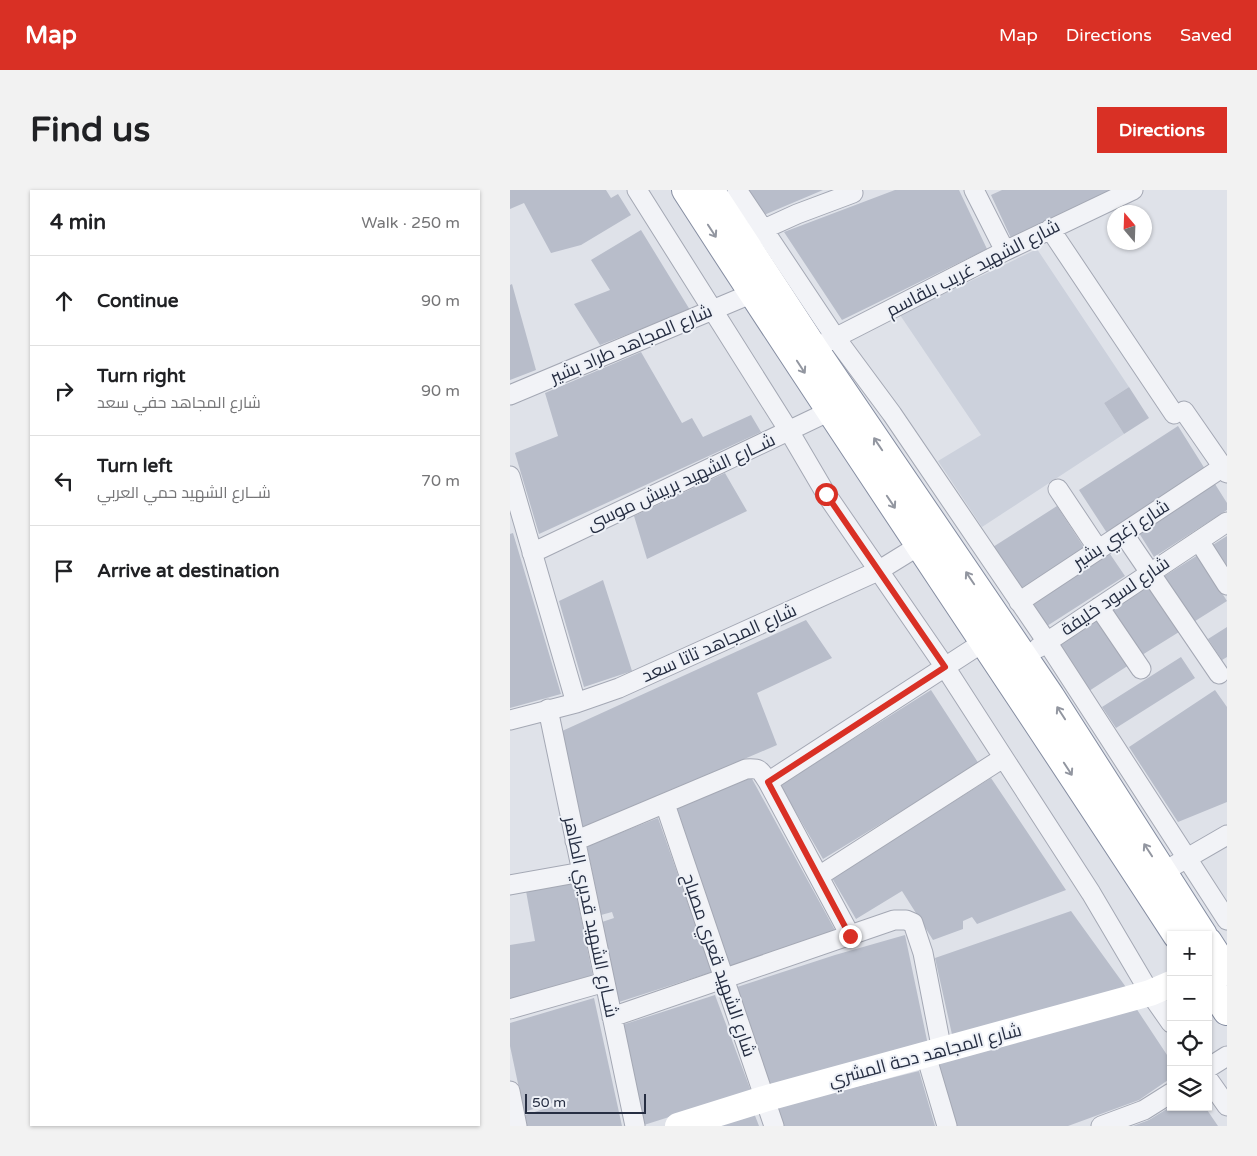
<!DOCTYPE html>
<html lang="en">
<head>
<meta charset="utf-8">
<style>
	body { margin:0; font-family:"Varela Round",Cairo,sans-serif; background:#f2f2f2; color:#202124 }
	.controls { position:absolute; right:15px; bottom:15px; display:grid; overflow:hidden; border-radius:0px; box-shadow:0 1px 4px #0004 }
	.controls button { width:45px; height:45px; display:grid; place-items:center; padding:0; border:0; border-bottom:1px solid #e0e0e0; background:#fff; color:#202124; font:25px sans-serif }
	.compass { position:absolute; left:597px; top:15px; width:45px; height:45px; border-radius:50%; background:#fff; box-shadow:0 1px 4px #0004; rotate:341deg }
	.scale { position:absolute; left:15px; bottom:12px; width:121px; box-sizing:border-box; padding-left:5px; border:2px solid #262e42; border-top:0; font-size:14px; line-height:18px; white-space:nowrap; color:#262e42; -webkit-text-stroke:4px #eef1f7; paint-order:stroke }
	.stop { position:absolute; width:15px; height:15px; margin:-11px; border:4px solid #d93025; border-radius:50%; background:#fff }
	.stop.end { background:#d93025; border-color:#fff; box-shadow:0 1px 5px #0008 }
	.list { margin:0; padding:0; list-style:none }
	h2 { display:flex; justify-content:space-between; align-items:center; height:65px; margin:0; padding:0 20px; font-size:21px }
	h2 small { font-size:16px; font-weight:400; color:#757577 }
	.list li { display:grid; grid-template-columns:32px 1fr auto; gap:15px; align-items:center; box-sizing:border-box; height:90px; padding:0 20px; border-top:1px solid #e0e0e0 }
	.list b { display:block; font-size:19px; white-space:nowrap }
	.list p { margin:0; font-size:16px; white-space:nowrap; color:#757577 }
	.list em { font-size:16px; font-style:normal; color:#757577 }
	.icon { flex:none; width:28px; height:28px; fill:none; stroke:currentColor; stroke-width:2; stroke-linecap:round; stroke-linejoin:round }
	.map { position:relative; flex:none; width:717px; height:936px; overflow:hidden; border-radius:0px }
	header { display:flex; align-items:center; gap:30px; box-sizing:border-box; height:70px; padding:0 25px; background:#d93025; color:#fff }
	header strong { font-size:24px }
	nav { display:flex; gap:28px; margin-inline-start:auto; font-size:18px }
	.intro { display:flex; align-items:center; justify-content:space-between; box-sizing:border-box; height:120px; padding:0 30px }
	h1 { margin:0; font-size:35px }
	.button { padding:12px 22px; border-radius:0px; background:#d93025; color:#fff; font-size:18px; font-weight:700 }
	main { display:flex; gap:30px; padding:0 30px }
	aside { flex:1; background:#fff; border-radius:0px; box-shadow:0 1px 4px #0004 }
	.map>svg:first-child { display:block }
	.built { fill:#ccd1dc }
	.building { fill:#b8bdca }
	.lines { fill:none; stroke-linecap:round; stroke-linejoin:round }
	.street-casing { stroke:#a4a8b4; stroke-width:21 }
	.highway-casing { stroke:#858da1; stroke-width:30 }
	.street { stroke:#f2f3f7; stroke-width:19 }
	.secondary { stroke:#fff; stroke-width:26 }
	.highway { stroke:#fff; stroke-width:28 }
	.oneway { stroke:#9296a0 }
	.route { stroke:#d93025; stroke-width:6 }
	.labels { text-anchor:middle; stroke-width:4; stroke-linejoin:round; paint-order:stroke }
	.street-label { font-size:18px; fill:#262e42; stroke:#eef1f7 }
</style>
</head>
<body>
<header>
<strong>Map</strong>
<nav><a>Map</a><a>Directions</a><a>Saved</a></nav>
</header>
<div class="intro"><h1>Find us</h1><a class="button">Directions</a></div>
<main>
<aside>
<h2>4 min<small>Walk · 250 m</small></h2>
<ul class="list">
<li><svg class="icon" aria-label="ahead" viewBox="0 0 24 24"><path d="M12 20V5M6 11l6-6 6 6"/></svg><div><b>Continue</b></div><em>90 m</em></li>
<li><svg class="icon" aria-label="right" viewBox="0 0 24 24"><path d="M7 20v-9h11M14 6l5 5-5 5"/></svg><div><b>Turn right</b><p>شارع المجاهد حفي سعد</p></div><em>90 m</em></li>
<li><svg class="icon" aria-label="left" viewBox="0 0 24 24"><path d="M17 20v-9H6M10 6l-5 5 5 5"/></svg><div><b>Turn left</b><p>شــارع الشهيد حمي العربي</p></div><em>70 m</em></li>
<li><svg class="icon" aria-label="arrive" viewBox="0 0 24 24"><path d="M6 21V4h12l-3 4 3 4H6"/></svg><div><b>Arrive at destination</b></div></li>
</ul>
</aside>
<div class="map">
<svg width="717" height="936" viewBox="0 0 717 936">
	<rect width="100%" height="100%" fill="#dfe2e9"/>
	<path class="built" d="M 527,59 L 619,197 L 594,213 L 614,244 L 472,337 L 428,271 L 471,245 L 390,125 Z"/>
	<path class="building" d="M 0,0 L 96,0 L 101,8 L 108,4 L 121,25 L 71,55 L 41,63 L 14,13 L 0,19 Z
		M 238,0 L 313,0 L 254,25 Z
		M 385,0 L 449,0 L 477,59 L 332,130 L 274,42 Z
		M 492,0 L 604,0 L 501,48 L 481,5 Z
		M 131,40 L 180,120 L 90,155 L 64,114 L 100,100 L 81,70 Z
		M 2,94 L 26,180 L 0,190 L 0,95 Z
		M 131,162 L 172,233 L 182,228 L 193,247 L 241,225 L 251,242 L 29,344 L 5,263 L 48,246 L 35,203 Z
		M 619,197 L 639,228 L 614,244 L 594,213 Z
		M 668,236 L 695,279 L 597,343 L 569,300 Z
		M 215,283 L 237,321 L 137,369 L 124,326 Z
		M 705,294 L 717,313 L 717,320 L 644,367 L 629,343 Z
		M 547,316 L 575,359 L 511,400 L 483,357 Z
		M 3,343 L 51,504 L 0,518 L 0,344 Z
		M 717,346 L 717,380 L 701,356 Z
		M 600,364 L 615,386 L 537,436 L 523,413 Z
		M 688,365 L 717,411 L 682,433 L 653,387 Z
		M 93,390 L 122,481 L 74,497 L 49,411 Z
		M 639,396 L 669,442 L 632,465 L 618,442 L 614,444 L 600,421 Z
		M 589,429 L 619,475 L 579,501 L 549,454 Z
		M 296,430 L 322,468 L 247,503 L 267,555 L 71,639 L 50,542 Z
		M 717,437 L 717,467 L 712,470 L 698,449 Z
		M 671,467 L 685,488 L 606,538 L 592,517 Z
		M 421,500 L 469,574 L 313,669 L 270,595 Z
		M 705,500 L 717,517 L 717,612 L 668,632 L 619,557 Z
		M 241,587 L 326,742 L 219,777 L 167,618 Z
		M 481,588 L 556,700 L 467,734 L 462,727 L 453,731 L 453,739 L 423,750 L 392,701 L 346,729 L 322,688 Z
		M 148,628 L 202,782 L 109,812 L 92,732 L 104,728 L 102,722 L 91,725 L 77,656 Z
		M 64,693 L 83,787 L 0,810 L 0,755 L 25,751 L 16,701 Z
		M 561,721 L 618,800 L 443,849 L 425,768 Z
		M 395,745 L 418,855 L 258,898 L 224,798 L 325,765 Z
		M 205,805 L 241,901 L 134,935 L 112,835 Z
		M 84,808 L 112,936 L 17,936 L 15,925 L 59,911 L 58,908 L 14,922 L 0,856 L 0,833 Z
		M 624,815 L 661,871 L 661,888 L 629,910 L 558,936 L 447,936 L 428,874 Z
		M 409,881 L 425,936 L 273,936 L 265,917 Z
		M 660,917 L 695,917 L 708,936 L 623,936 L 639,930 Z
		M 244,923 L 249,936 L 207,936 Z"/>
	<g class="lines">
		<g class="street-casing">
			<path id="street" d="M 127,0 L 279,241 L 316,304 L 435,477 L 581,703 L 640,803 L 661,833
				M 227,0 L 325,147 L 382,224 L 537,452 L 717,730
				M 464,0 L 495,61
				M 540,39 L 664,224
				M 243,44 L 287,24 L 343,3 L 341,0
				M 313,154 L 495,61 L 623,0
				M 0,205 L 243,103
				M 674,221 L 717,283
				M 0,286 L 66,513
				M 548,299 L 588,359
				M 613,343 L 709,484
				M 689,351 L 717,395
				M 22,363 L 320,221
				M 509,412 L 713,277
				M 589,417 L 631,479
				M 528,458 L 717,332
				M 38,519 L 125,936
				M 0,530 L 66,513 L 109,498 L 368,381 L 410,355
				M 258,592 L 340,745
				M 155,614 L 264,936
				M 65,651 L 236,579 C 251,578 250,580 258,592 L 475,451
				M 653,682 L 717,645
				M 309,686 L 493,568
				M 0,695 L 72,682
				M 0,819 L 95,792
				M 102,827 L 384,730 L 396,730 L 403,733 L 413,763 L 432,861
				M 416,865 L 437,936
				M 698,878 L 717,866
				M 698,889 L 717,916
				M 0,901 L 7,936
				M 591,936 L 634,920 L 661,903"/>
		</g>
		<g class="highway-casing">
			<path id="highway" d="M 176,0 C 337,250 505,495 667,745
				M 200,0 L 304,159 L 540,506 L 693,745
				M 698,752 L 717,781
				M 698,792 L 717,821"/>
		</g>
		<use href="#street" class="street"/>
		<path class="secondary" d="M 168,936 L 254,909 L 640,803 L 661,794"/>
		<use href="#highway" class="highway"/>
	</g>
	<defs><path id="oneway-shaft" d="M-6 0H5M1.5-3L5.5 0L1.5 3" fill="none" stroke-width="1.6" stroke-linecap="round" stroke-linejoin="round" transform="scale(1.25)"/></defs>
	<g class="oneway">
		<use href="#oneway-shaft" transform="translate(202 41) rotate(57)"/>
		<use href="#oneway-shaft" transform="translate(291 177) rotate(57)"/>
		<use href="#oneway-shaft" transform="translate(368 254) rotate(-124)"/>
		<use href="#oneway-shaft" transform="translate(381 312) rotate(56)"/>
		<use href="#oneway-shaft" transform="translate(460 388) rotate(-124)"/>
		<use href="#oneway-shaft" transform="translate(551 523) rotate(-123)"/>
		<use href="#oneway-shaft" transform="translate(558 579) rotate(57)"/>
		<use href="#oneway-shaft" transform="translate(638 660) rotate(-123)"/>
	</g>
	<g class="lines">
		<path class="route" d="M 316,304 L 435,477 L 258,592 L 340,746"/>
	</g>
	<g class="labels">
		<g class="street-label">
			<text transform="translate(463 78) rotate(-27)" y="6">شارع الشهيد غريب بلقاسم</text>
			<text transform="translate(121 154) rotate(-23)" y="6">شارع المجاهد طراد بشير</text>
			<text transform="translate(171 292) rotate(-25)" y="6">شــارع الشهيد بريبش موسى</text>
			<text transform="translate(611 344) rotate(-33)" y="6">شارع زغبي بشير</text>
			<text transform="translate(605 406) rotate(-34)" y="6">شارع لسود خليفة</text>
			<text transform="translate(209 453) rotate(-24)" y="6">شارع المجاهد تاتا سعد</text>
			<text transform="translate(81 727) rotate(78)" y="6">شــارع الشهيد قديري الطاهر</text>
			<text transform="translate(209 775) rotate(71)" y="6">شارع الشهيد قعري مصباح</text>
			<text transform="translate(415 865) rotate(-15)" y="6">شارع المجاهد دحة المشري</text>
		</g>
	</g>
</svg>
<div class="controls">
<button>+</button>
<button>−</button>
<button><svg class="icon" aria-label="locate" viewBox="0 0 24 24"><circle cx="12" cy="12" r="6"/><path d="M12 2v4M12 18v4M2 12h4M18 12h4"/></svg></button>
<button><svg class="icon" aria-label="layers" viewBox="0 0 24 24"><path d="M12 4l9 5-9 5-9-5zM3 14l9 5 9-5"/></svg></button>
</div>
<svg class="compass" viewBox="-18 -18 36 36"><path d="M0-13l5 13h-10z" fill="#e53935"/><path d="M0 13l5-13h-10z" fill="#757577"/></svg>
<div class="scale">50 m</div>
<div class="stop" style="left:316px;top:304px"></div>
<div class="stop end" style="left:340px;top:746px"></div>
</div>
</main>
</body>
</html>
